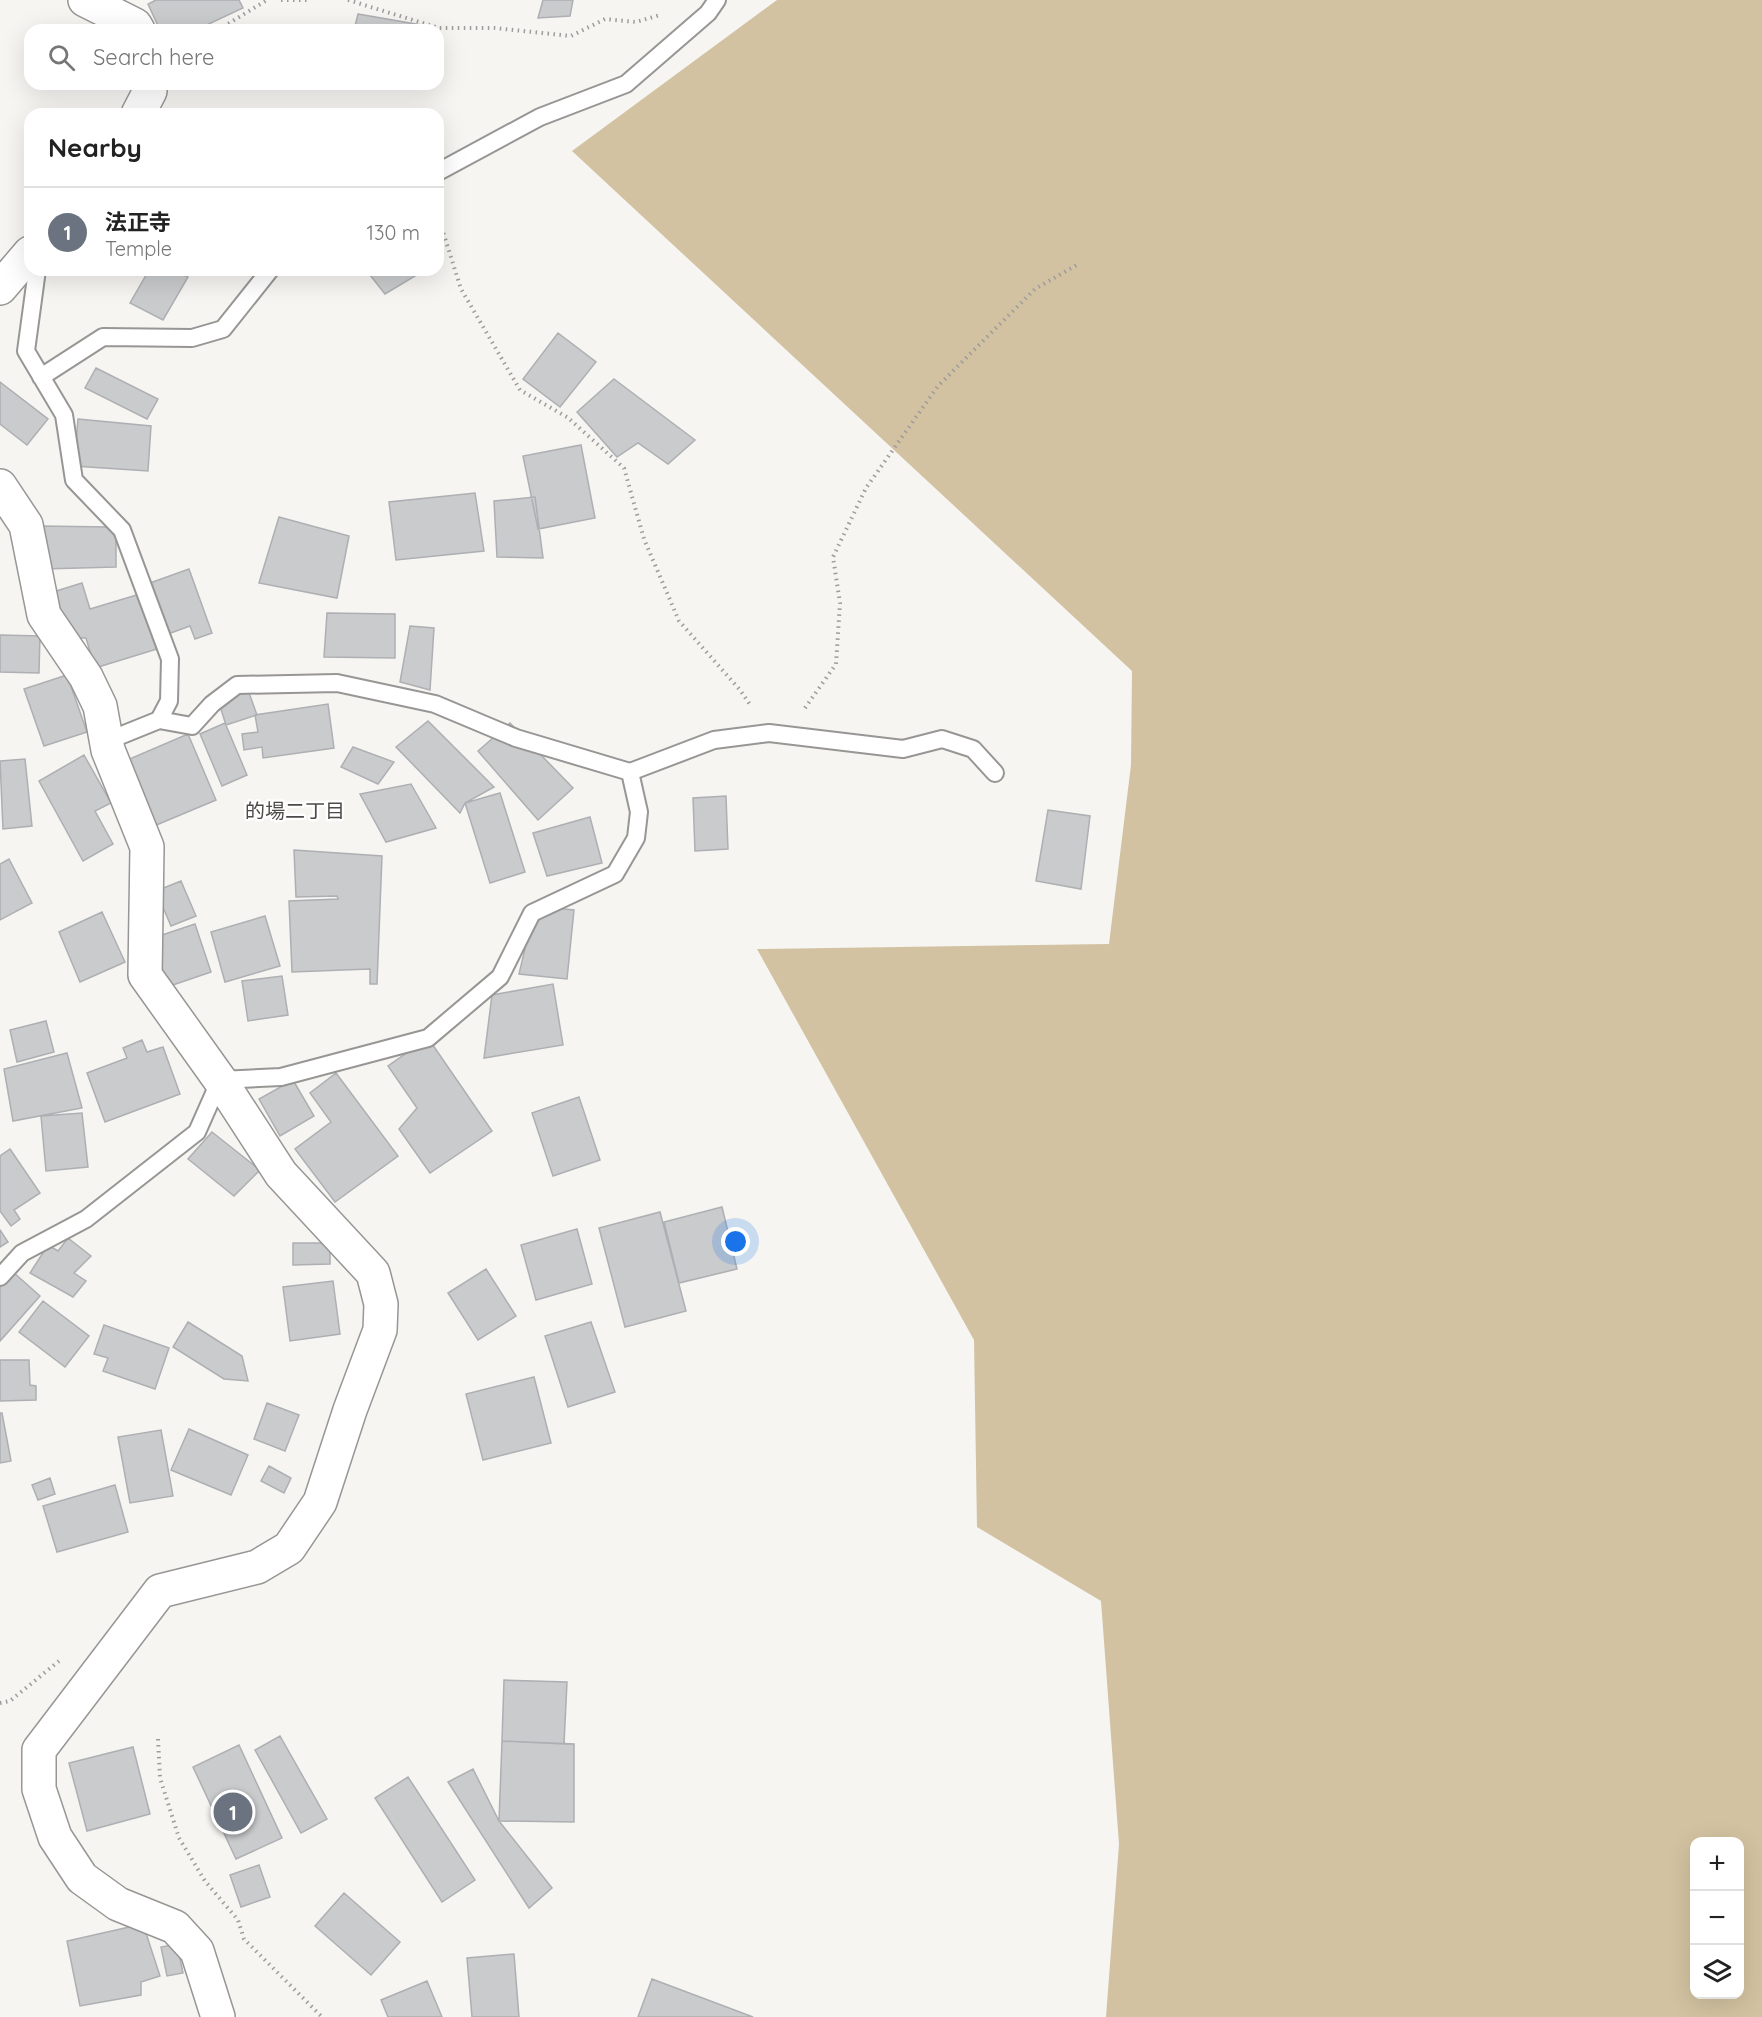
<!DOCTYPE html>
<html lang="en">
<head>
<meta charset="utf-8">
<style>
	body { margin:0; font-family:Quicksand,"Noto Sans JP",sans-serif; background:#f6f6f6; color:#222 }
	.controls { position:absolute; right:18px; bottom:18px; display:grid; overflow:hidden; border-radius:12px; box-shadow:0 6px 24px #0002 }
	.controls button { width:54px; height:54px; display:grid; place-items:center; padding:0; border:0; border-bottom:2px solid #e0e0e0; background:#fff; color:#222; font:30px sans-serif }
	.you { position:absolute; left:736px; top:1242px; width:21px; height:21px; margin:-15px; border:4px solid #fff; border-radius:50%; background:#1a73e8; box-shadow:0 0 0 9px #1a73e833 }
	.badge { display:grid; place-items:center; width:39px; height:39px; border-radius:50%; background:#125baa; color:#fff; font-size:20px; font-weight:700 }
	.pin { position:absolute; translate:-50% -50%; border:3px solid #fff; box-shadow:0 2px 6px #0006 }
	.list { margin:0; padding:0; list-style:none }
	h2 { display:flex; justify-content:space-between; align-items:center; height:78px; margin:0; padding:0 24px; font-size:26px }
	h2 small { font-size:20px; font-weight:400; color:#767676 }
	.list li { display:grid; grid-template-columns:39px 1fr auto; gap:18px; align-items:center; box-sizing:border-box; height:90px; padding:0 24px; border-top:2px solid #e0e0e0 }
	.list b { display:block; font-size:22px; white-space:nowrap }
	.list p { margin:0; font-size:20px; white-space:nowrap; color:#767676 }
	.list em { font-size:20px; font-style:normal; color:#767676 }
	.icon { flex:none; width:33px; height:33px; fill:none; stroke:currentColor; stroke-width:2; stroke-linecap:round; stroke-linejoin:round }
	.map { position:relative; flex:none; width:1762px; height:2017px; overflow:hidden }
	.search { position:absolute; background:#fff; box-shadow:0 6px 24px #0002; left:24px; top:24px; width:420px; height:66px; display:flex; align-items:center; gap:15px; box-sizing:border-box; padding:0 21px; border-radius:18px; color:#767676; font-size:22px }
	.panel { position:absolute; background:#fff; box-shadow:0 6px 24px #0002; left:24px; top:108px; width:420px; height:168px; border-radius:18px }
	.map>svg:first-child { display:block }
	.green { fill:#d2c2a1; fill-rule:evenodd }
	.building { fill:#c9cbcd; stroke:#adafb2; stroke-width:1.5 }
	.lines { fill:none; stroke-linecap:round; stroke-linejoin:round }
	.lane-casing { stroke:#989694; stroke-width:20 }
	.street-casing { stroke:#989694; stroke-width:36 }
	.path { stroke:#9d9c9a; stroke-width:4; stroke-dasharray:1.5 4.5; stroke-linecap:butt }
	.lane { stroke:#fff; stroke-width:16 }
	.street { stroke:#fff; stroke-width:33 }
	.labels { text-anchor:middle; stroke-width:4.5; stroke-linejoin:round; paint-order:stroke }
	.neighbourhood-label { font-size:20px; fill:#4d4b49; stroke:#fff }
</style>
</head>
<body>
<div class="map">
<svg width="1762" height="2017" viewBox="0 0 1762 2017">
	<rect width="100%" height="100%" fill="#f6f5f2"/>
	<path class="green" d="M 777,0 L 1762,0 L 1762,2017 L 1106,2017 L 1119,1844 L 1101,1601 L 977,1527 L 974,1340 L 757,949 L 1109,944 L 1131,765 L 1132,671 L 572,151 ZM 1694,1842 L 1740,1842 L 1740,1994 L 1694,1994 Z"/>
	<path class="building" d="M 156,0 L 239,0 L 243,8 L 196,30 L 160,30 L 148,4 Z
		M 543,0 L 573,0 L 570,16 L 538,18 Z
		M 358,14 L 427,26 L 427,30 L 354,30 Z
		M 149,270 L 175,270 L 188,277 L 163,320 L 130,303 Z
		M 366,270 L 425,270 L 385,294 Z
		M 558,333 L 596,362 L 560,407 L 523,379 Z
		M 96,368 L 158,399 L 147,419 L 85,388 Z
		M 614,379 L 695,440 L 668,464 L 638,443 L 617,457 L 577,412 Z
		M 0,382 L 48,419 L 27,445 L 0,424 Z
		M 78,419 L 151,426 L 148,471 L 74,466 Z
		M 581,445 L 595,518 L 538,529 L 523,456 Z
		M 475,493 L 484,551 L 396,560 L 389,502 Z
		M 535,497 L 543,558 L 497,557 L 494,501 Z
		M 279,517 L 349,536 L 337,598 L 259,583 Z
		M 40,526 L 109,527 L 116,534 L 116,567 L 43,569 Z
		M 189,569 L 212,633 L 195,639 L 190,626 L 168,634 L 150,583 Z
		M 82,583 L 90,609 L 140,594 L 157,649 L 95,668 L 86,638 L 68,638 L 53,592 Z
		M 327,613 L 395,614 L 395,658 L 324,657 Z
		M 410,626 L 434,628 L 430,690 L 400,682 Z
		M 0,635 L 40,636 L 39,673 L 0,672 Z
		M 67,675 L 87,732 L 44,746 L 24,689 Z
		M 248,690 L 257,715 L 226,725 L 218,700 Z
		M 328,704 L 334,748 L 263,758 L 262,747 L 244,750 L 242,734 L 258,732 L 255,715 Z
		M 428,721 L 494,787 L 465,803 L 460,813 L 396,747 Z
		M 225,723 L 247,775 L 222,786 L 200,734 Z
		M 510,723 L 573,788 L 538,820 L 478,751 Z
		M 188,734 L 216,800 L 154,826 L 120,763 Z
		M 353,747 L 394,762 L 378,784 L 341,767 Z
		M 84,755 L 111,803 L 95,811 L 113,844 L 83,861 L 39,781 Z
		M 25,759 L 32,826 L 3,829 L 0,761 Z
		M 411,784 L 436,828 L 386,842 L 360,794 Z
		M 500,793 L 525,872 L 490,883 L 465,803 Z
		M 726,796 L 728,849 L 695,851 L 693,798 Z
		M 1048,810 L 1090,816 L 1081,889 L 1036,881 Z
		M 590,817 L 602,863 L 547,876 L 533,833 Z
		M 294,850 L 382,856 L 377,984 L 370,984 L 370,969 L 292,972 L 289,901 L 338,899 L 337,896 L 296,897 Z
		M 9,859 L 32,903 L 0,920 L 0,864 Z
		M 181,881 L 196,916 L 171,926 L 156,891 Z
		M 535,906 L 574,910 L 567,979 L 519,974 Z
		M 102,912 L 125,962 L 80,982 L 59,932 Z
		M 265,916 L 280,966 L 225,982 L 211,932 Z
		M 195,924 L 211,972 L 164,988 L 147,940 Z
		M 282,976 L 288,1015 L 248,1021 L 242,981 Z
		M 553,984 L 563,1045 L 484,1058 L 492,995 Z
		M 46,1021 L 54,1052 L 17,1062 L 10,1030 Z
		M 428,1038 L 492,1131 L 430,1173 L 399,1129 L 417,1108 L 388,1066 Z
		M 142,1040 L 147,1052 L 163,1047 L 180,1094 L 105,1122 L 87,1073 L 127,1058 L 123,1048 Z
		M 67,1053 L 82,1108 L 13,1121 L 4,1069 Z
		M 336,1073 L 398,1156 L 335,1202 L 295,1149 L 331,1122 L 310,1093 Z
		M 293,1080 L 314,1116 L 280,1136 L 259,1099 Z
		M 579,1097 L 600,1160 L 553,1176 L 532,1113 Z
		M 82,1113 L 88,1167 L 46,1171 L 41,1116 Z
		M 212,1132 L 260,1170 L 234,1196 L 188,1159 Z
		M 10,1149 L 40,1193 L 14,1210 L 20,1219 L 11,1226 L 0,1211 L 0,1156 Z
		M 722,1207 L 737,1269 L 679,1283 L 664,1222 Z
		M 660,1212 L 686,1311 L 625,1327 L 599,1228 Z
		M 577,1229 L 592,1284 L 536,1300 L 521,1245 Z
		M 0,1230 L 8,1242 L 0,1247 Z
		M 68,1238 L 91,1256 L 74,1273 L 86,1281 L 73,1297 L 30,1273 L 48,1245 L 58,1251 Z
		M 293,1243 L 330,1243 L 330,1264 L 293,1265 Z
		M 486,1269 L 516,1316 L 478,1340 L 448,1293 Z
		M 13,1272 L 40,1296 L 0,1341 L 0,1286 Z
		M 333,1281 L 340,1334 L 290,1341 L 283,1287 Z
		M 43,1301 L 89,1336 L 65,1367 L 19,1332 Z
		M 188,1322 L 242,1356 L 248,1381 L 224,1379 L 173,1347 Z
		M 591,1322 L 615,1392 L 568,1407 L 545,1336 Z
		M 104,1325 L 169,1348 L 155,1389 L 103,1371 L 108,1358 L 94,1354 Z
		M 0,1360 L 29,1360 L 30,1385 L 36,1386 L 36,1400 L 0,1401 Z
		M 534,1377 L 551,1443 L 483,1460 L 466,1394 Z
		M 267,1403 L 299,1415 L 285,1451 L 254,1439 Z
		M 0,1413 L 2,1413 L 11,1461 L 0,1463 Z
		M 189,1429 L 248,1455 L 231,1495 L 171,1470 Z
		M 161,1430 L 173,1496 L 130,1503 L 118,1437 Z
		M 269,1466 L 291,1478 L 284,1493 L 261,1481 Z
		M 50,1478 L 55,1494 L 38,1500 L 32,1485 Z
		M 115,1485 L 128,1532 L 57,1552 L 43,1506 Z
		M 504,1680 L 567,1682 L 564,1744 L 502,1741 Z
		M 280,1736 L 327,1819 L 301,1833 L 255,1750 Z
		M 502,1741 L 574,1744 L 574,1822 L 499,1821 Z
		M 239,1745 L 282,1838 L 236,1859 L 193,1767 Z
		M 133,1747 L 150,1814 L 87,1831 L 69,1763 Z
		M 473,1769 L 499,1821 L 552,1888 L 529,1908 L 448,1782 Z
		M 408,1777 L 475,1880 L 442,1902 L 375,1798 Z
		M 259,1865 L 270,1897 L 241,1907 L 230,1875 Z
		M 344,1893 L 400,1942 L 371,1975 L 315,1926 Z
		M 143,1924 L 160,1976 L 141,1982 L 141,1995 L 80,2006 L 67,1941 Z
		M 177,1944 L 183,1973 L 167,1976 L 161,1947 Z
		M 514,1954 L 519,2017 L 472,2017 L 467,1958 Z
		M 652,1979 L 753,2017 L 638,2017 Z
		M 427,1981 L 442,2017 L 388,2017 L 381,2000 Z"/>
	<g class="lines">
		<g class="lane-casing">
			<path id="lane" d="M 438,172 L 540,117 L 626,84 L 708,13 L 717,0
				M 37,270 L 26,351 L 64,415 L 74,480 L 122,530 L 170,659 L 169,701 L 159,720 L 107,741
				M 41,377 L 103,337 L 192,338 L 223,329 L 270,270
				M 159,720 L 192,726 L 212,704 L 237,685 L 337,683 L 435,704 L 516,738 L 630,772 L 714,740 L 769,733 L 903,749 L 942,739 L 973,749 L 995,773
				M 0,1277 L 22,1253 L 86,1219 L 197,1132 L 220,1080 L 281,1077 L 428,1038 L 500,977 L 532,913 L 615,874 L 636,838 L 639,812 L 630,772"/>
		</g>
		<g class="street-casing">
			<path id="street" d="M 85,0 L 135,25 L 138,30
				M 138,114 L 150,91 L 150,84
				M 0,288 L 30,253
				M 0,486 L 26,525 L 44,615 L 86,677 L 100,706 L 108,750 L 147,847 L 145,975 L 220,1080 L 281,1174 L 373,1273 L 381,1304 L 380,1330 L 350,1410 L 320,1502 L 289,1548 L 257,1567 L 160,1591 L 39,1750 L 39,1789 L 55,1837 L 82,1878 L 118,1904 L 175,1927 L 197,1951 L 218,2017"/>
		</g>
		<path class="path" d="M 281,0 L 309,0
			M 348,0 L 439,28 L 494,28 L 571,36 L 605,19 L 636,22 L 660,15
			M 218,30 L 267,0
			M 438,216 L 461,289 L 520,390 L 567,417 L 624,468 L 644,539 L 679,621 L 740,690 L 751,706
			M 805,708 L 836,664 L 840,603 L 833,557 L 866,488 L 938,386 L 1035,289 L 1080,263
			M 0,1703 L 10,1701 L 59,1661
			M 158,1739 L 160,1778 L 179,1838 L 205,1881 L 238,1920 L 244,1939 L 322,2017"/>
		<use href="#lane" class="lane"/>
		<use href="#street" class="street"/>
	</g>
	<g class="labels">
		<g class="neighbourhood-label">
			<text x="295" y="818">的場二丁目</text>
		</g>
	</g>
</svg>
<div class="controls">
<button>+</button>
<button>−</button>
<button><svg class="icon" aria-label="layers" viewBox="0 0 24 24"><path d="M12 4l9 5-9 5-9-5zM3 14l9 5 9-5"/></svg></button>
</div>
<div class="you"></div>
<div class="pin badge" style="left:233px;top:1812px;background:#6b7280">1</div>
<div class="search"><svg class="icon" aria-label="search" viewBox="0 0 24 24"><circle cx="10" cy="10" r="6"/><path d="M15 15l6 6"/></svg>Search here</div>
<section class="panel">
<h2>Nearby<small></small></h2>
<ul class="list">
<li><span class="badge" style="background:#6b7280">1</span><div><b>法正寺</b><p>Temple</p></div><em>130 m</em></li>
</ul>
</section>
</div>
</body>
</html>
